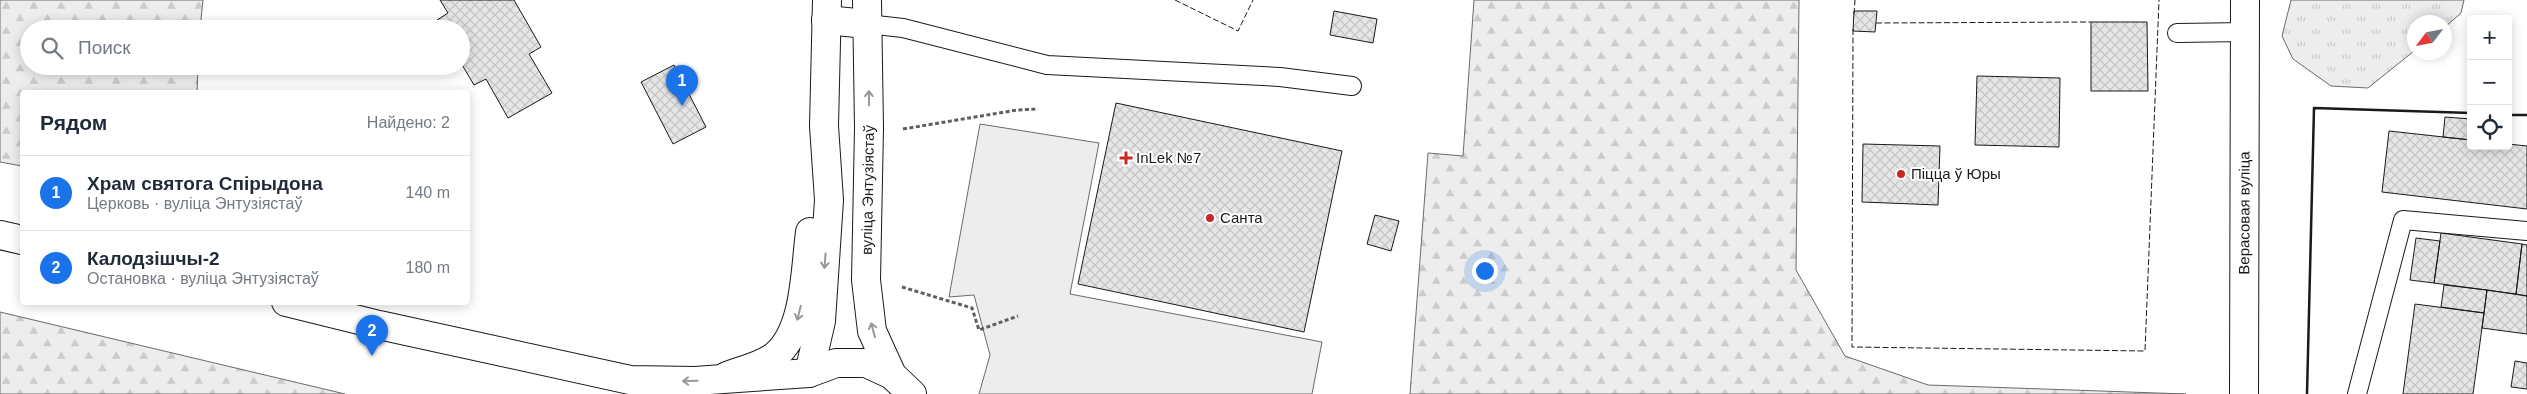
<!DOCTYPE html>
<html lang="ru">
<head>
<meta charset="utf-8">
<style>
	body { margin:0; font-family:Arial,sans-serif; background:#f2f2f3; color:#1f2937 }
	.controls { position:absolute; right:15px; top:15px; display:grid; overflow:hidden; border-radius:5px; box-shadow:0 2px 12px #0003 }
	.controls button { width:45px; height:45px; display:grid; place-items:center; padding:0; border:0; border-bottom:1px solid #e0e1e3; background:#fff; color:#1f2937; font:25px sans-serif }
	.compass { position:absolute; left:2407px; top:15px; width:45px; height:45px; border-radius:50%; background:#fff; box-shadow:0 2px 12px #0003; rotate:238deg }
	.you { position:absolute; left:1484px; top:270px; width:18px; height:18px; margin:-12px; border:4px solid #fff; border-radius:50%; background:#1a73e8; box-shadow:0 0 0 8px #1a73e833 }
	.badge { display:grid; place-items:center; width:32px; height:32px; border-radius:50%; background:#1a73e8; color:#fff; font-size:16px; font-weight:700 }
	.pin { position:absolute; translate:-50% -41px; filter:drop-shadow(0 1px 2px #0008) }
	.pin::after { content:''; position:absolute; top:26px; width:18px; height:15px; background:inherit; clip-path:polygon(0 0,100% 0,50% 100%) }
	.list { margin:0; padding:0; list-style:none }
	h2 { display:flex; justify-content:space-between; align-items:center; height:65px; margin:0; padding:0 20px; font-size:21px }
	h2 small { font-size:16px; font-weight:400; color:#747a83 }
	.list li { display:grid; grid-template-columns:32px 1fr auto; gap:15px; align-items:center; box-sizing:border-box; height:75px; padding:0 20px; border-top:1px solid #e0e1e3 }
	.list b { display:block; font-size:19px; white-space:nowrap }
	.list p { margin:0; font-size:16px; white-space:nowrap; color:#747a83 }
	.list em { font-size:16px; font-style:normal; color:#747a83 }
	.icon { flex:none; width:28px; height:28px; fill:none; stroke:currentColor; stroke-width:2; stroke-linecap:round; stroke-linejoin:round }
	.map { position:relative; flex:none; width:2527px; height:394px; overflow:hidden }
	.search { position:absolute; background:#fff; box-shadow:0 2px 12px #0003; left:20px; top:20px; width:450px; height:55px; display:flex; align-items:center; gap:12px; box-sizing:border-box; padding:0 18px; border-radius:28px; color:#747a83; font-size:19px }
	.panel { position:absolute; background:#fff; box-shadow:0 2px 12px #0003; left:20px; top:90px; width:450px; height:215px; border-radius:5px }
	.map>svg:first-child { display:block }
	.grass { fill:url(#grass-tufts); stroke:#6a6a6a }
	.forest { fill:url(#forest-firs); stroke:#6a6a6a }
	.built { fill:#ededed; stroke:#6a6a6a }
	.building { fill:url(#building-cross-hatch); stroke:#1a1a1a }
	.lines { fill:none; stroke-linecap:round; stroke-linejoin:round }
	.service-casing { stroke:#1a1a1a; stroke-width:20 }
	.minor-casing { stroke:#1a1a1a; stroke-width:30 }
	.tertiary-casing { stroke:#1a1a1a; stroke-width:30 }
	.secondary-casing { stroke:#1a1a1a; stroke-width:30 }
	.path { stroke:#5f5f5f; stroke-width:3; stroke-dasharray:4 2.5; stroke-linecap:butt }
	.service { stroke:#fff; stroke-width:18 }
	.minor { stroke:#fff; stroke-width:28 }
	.tertiary { stroke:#fff; stroke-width:28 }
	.secondary { stroke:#fff; stroke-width:28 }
	.fence { stroke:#1a1a1a; stroke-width:1; stroke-dasharray:6 2.5; stroke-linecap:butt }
	.wall { stroke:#1a1a1a; stroke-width:2.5 }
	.oneway { stroke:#989898 }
	.poi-dot { fill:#c62828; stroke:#fff; stroke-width:2 }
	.labels { text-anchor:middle; stroke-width:4; stroke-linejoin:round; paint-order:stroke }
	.poi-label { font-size:15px; fill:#1a1a1a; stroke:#fff; text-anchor:start }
	.street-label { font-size:15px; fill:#1a1a1a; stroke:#fff }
</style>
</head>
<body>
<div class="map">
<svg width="2527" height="394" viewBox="0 0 2527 394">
	<defs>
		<pattern id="grass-tufts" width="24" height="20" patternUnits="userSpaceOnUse" patternTransform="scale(1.25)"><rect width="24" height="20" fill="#ededed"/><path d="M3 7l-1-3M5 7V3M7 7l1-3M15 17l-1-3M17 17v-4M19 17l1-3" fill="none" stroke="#cbcbcb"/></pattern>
		<pattern id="forest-firs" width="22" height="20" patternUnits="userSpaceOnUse" patternTransform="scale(1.25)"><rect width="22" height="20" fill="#ededed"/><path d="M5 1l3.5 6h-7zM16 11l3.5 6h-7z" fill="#cbcbcb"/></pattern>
		<pattern id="building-cross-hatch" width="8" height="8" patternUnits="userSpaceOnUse" patternTransform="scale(1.25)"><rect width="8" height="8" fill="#e6e6e6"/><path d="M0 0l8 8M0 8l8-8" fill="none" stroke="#c5c5c5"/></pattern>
	</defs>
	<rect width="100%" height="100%" fill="#fff"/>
	<path class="grass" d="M 2291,0 L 2464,0 L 2461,13 L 2445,27 L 2444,22 L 2414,22 L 2414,51 L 2368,88 L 2331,86 L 2293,59 L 2282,36 Z"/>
	<path class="forest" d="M 0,0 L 203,0 L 200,29 L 29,29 L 29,66 L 198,66 L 197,92 L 22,92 L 22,166 L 0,162 Z
		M 1474,0 L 1799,0 L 1796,270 L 1845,356 L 1928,385 L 2186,394 L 1410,394 L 1428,153 L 1463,156 Z
		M 0,312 L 345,394 L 0,394 Z"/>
	<path class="built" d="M 980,124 L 1099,143 L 1070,294 L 1322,342 L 1312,394 L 979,394 L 990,355 L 974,295 L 949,297 Z"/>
	<path class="building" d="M 440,0 L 514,0 L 541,47 L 529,54 L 552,93 L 508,118 L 486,79 L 474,85 L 461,63 L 461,29 L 442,29 L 437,20 L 448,13 Z
		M 1334,11 L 1377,19 L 1373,43 L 1330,35 Z
		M 1854,11 L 1877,11 L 1875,32 L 1853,31 Z
		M 2091,22 L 2147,22 L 2148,91 L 2091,91 Z
		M 674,65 L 706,127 L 673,144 L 641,82 Z
		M 1977,76 L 2060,78 L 2059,147 L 1975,145 Z
		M 1116,103 L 1342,151 L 1304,332 L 1078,284 Z
		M 2445,117 L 2471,119 L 2471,140 L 2443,137 Z
		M 2389,131 L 2471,140 L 2471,146 L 2508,146 L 2508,144 L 2527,146 L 2527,209 L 2382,192 Z
		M 1863,144 L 1940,146 L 1938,205 L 1862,202 Z
		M 1375,215 L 1399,221 L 1391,251 L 1367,244 Z
		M 2441,233 L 2522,244 L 2516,294 L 2434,283 Z
		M 2416,238 L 2440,241 L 2434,283 L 2410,280 Z
		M 2522,244 L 2527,245 L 2527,296 L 2516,294 Z
		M 2444,285 L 2487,290 L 2484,313 L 2441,307 Z
		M 2487,290 L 2527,296 L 2527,334 L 2482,328 Z
		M 2415,304 L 2484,313 L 2473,394 L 2403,394 Z
		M 2515,361 L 2527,363 L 2527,389 L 2511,387 Z"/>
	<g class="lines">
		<g class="service-casing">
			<path id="service" d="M 867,24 L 903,28 L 1047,65 L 1280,77 L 1352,86
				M 2177,33 L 2246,32
				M 2357,394 L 2403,220 L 2527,231"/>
		</g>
		<g class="minor-casing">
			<g id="minor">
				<path d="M 826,20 L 867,24"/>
				<path id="s1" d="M 2244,394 L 2245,0"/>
			</g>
		</g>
		<g class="tertiary-casing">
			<path id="tertiary" d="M 867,0 L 869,128 L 866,280 L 872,331 L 892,375
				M 809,373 L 821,321 L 829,200 L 824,126 L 827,0
				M 727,376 C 742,370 763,366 776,355 C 806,329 805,269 810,232"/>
		</g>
		<g class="secondary-casing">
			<path id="secondary" d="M 0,235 L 22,240
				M 286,302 L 379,325 L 630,380 L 695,381 L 809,373 L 836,363 L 866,363 L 892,375 L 912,394"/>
		</g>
		<path class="path" d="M 903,129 L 1017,110 L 1038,109
			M 902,287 L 972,308 L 979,330 L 1018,316"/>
		<use href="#service" class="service"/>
		<use href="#minor" class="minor"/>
		<use href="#tertiary" class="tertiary"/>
		<use href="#secondary" class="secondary"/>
		<path class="fence" d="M 1175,0 L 1238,31 L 1253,0
			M 1854,14 L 1855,0
			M 1876,23 L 2091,22
			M 1853,29 L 1852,347 L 2145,351 L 2159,0"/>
		<path class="wall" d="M 2508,115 L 2527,115
			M 2307,394 L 2314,108 L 2471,113"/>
	</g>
	<defs><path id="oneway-shaft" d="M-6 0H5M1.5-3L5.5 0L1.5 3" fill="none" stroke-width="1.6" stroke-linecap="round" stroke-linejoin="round" transform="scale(1.25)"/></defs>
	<g class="oneway">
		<use href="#oneway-shaft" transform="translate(869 98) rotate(-91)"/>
		<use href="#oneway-shaft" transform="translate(825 261) rotate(94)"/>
		<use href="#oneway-shaft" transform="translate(799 313) rotate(104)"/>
		<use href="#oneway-shaft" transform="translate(873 330) rotate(-105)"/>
		<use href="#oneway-shaft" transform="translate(690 381) rotate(179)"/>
	</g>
	<g class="poi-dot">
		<path d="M1123.5 150.5h5v5h5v5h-5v5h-5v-5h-5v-5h5z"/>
		<circle cx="1901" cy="174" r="5"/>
		<circle cx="1210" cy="218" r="5"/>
	</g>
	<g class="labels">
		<g class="poi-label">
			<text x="1136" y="163">InLek №7</text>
			<text x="1911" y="179">Піцца ў Юры</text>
			<text x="1220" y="223">Санта</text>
		</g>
		<g class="street-label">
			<text transform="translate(868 190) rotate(-89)" y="5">вуліца Энтузіястаў</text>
			<text dy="5" stroke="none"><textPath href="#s1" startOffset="181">Верасовая вуліца</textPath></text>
		</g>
	</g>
</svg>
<div class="controls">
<button>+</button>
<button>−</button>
<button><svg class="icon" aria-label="locate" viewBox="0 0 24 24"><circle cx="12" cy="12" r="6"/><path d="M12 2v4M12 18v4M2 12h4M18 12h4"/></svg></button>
</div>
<svg class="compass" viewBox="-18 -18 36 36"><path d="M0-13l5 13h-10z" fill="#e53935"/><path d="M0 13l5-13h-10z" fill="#747a83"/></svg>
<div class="you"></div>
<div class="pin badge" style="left:682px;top:106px">1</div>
<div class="pin badge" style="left:372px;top:356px">2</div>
<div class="search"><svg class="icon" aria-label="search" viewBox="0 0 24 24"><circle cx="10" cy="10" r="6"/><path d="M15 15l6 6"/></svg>Поиск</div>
<section class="panel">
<h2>Рядом<small>Найдено: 2</small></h2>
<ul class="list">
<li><span class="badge">1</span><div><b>Храм святога Спірыдона</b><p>Церковь · вуліца Энтузіястаў</p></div><em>140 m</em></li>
<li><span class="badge">2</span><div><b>Калодзішчы-2</b><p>Остановка · вуліца Энтузіястаў</p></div><em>180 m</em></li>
</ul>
</section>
</div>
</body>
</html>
